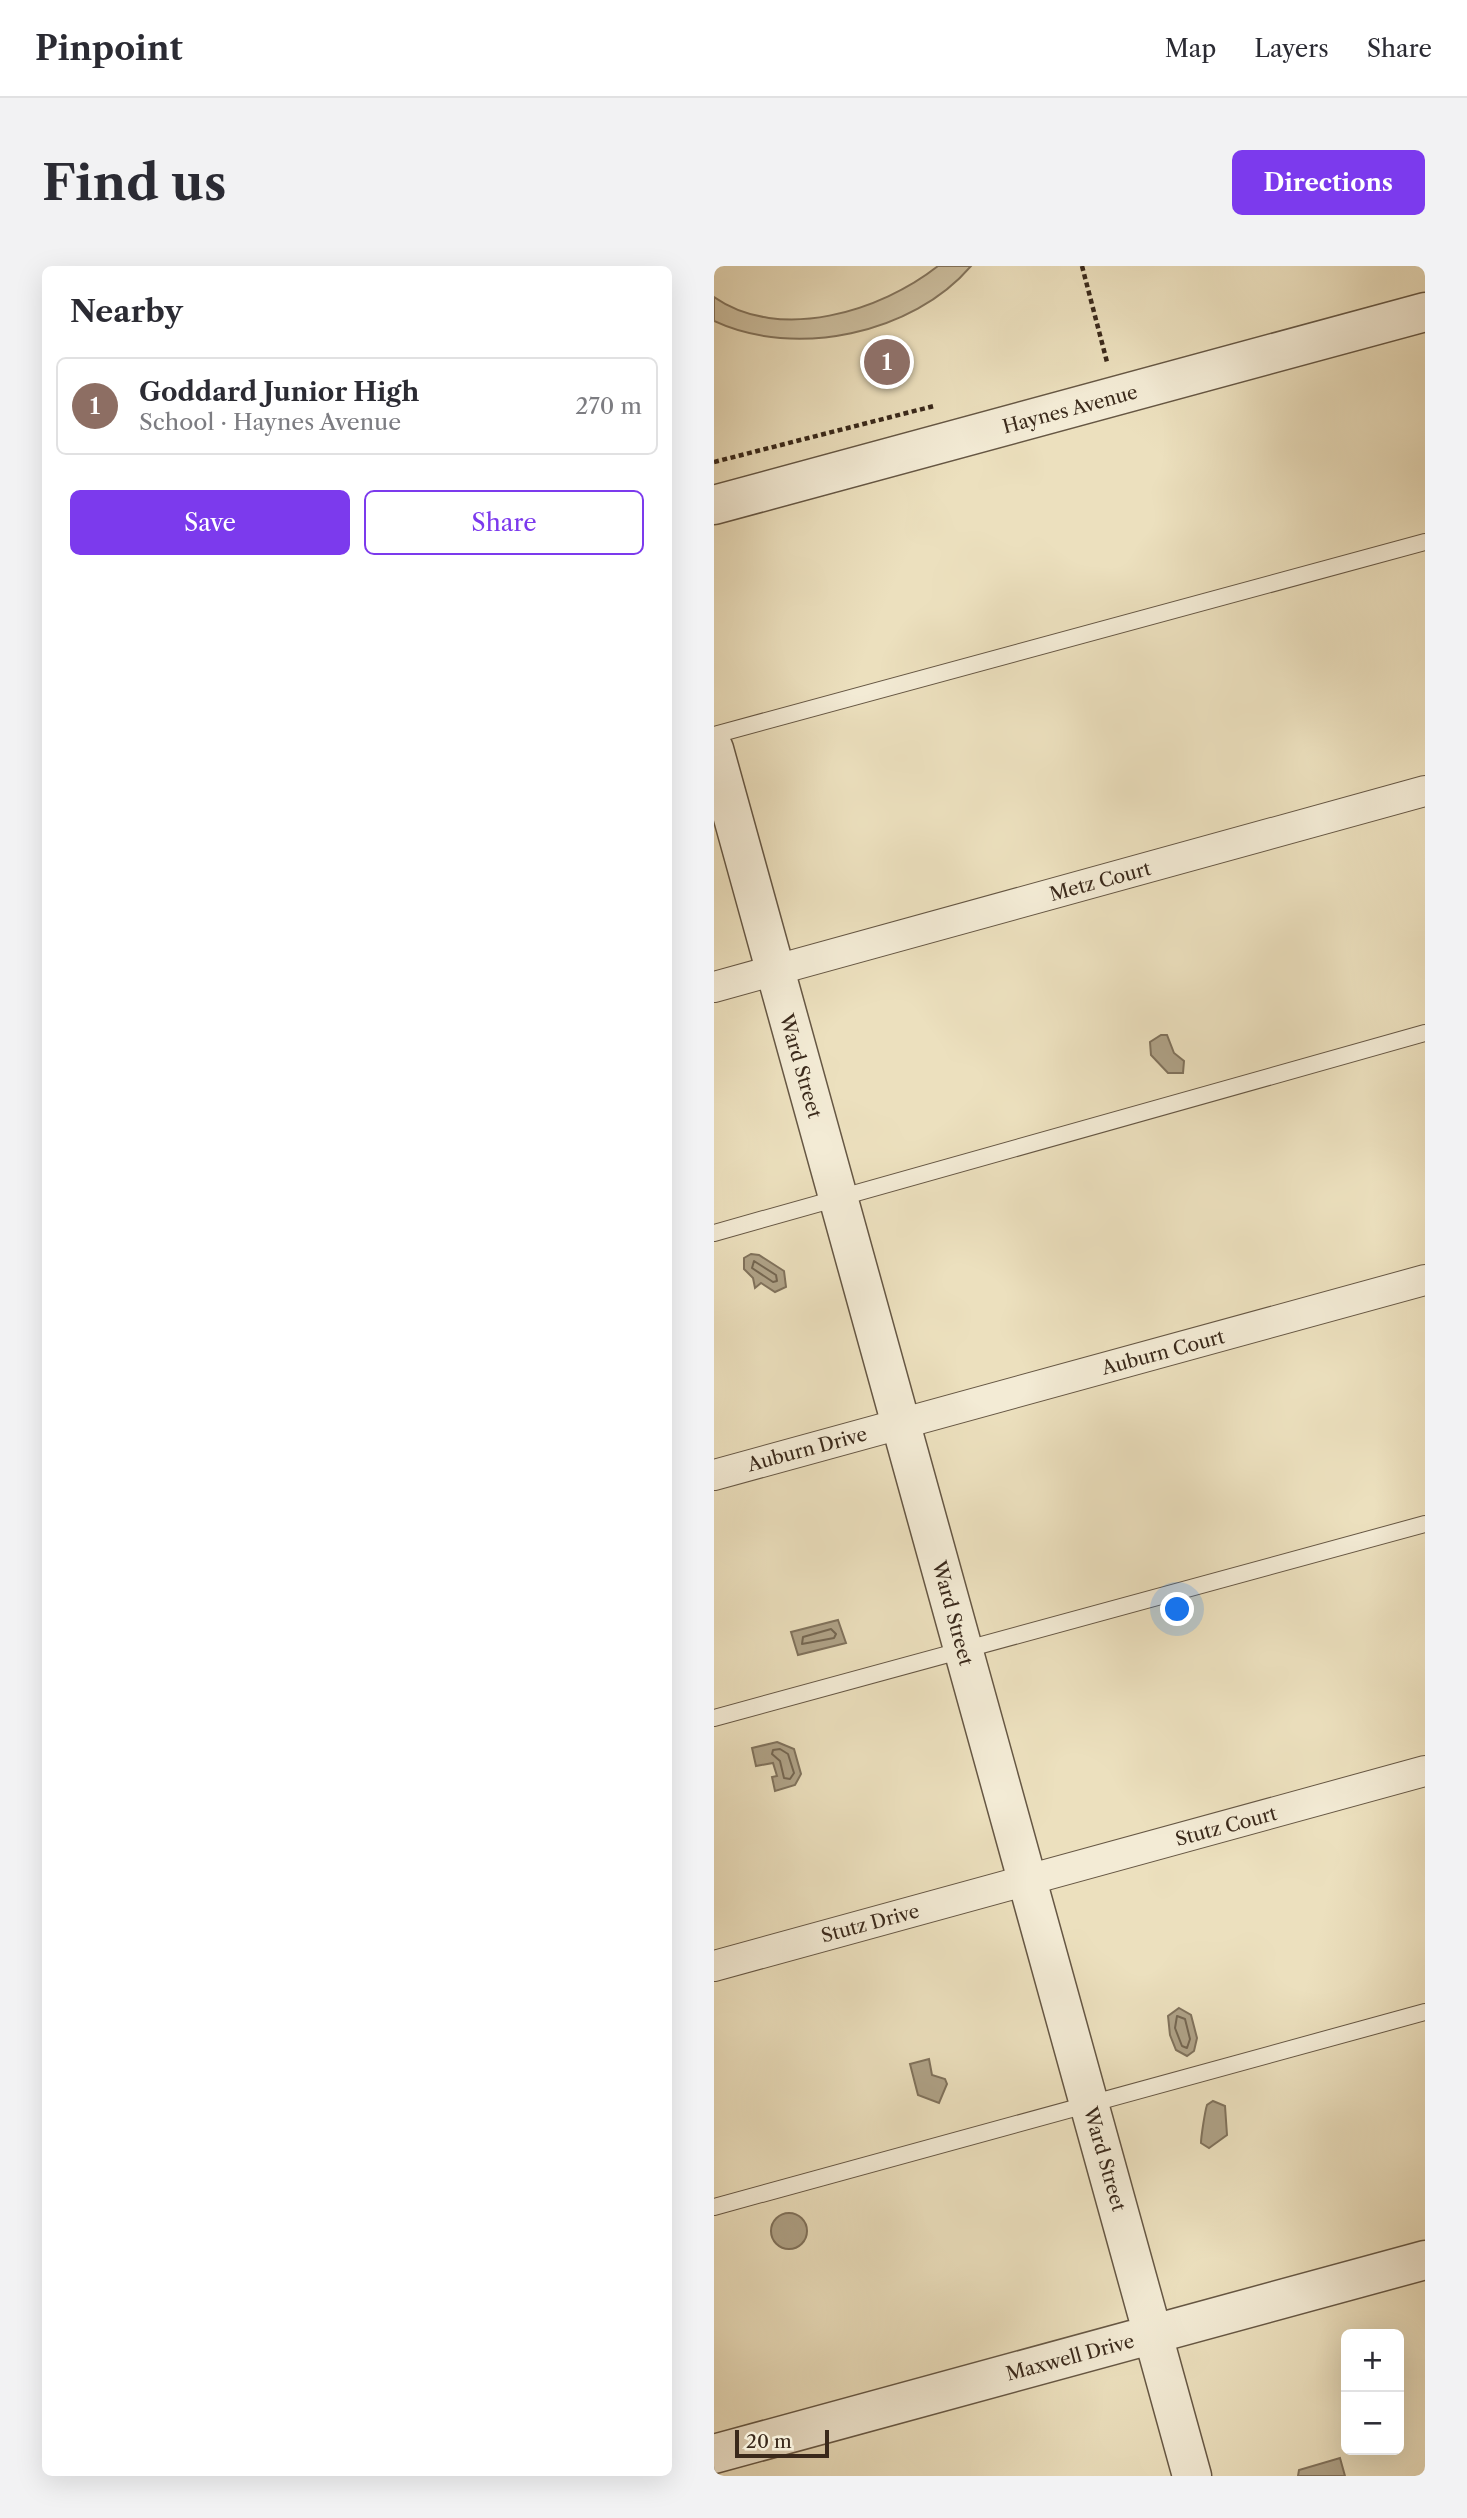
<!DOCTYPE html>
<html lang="en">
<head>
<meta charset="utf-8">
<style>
	body { margin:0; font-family:"Libre Caslon Text",serif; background:#f2f2f3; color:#2b2b33 }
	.controls { position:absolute; right:21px; bottom:21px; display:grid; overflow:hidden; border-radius:10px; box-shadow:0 7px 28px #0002 }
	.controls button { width:63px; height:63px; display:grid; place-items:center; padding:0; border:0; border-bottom:2px solid #e1e1e2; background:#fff; color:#2b2b33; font:35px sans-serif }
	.scale { position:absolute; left:21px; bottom:18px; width:94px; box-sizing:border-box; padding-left:7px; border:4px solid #3a291b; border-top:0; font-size:19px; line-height:24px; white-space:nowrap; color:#3a291b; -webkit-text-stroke:5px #f3ebd5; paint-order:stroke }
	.you { position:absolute; left:464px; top:1344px; width:24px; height:24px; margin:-18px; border:5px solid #fff; border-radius:50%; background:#1a73e8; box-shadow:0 0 0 10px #1a73e833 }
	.badge { display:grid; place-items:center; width:46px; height:46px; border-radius:50%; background:#7c3aed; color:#fff; font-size:23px; font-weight:700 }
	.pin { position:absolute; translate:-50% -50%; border:4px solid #fff; box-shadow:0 2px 7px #0006 }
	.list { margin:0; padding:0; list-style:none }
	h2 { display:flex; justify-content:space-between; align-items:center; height:91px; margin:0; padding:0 28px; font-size:30px }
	h2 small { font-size:23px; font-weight:400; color:#7c7c81 }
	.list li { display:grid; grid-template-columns:46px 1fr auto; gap:21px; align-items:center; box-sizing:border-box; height:98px; margin:0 14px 14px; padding:0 14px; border:2px solid #e1e1e2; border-radius:10px }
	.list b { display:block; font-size:26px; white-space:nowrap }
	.list p { margin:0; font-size:23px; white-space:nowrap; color:#7c7c81 }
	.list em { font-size:23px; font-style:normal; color:#7c7c81 }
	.actions { display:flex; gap:14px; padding:21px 28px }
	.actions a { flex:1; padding:16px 0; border:2px solid #7c3aed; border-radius:10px; text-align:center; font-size:24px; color:#7c3aed }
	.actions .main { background:#7c3aed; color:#fff }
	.map { position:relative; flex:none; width:711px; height:2210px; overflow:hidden; border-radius:10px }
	header { display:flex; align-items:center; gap:42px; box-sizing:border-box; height:98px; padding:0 35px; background:#fff; border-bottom:2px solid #e1e1e2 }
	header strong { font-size:33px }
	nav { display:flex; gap:38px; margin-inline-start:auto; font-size:24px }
	.intro { display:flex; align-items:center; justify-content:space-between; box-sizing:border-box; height:168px; padding:0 42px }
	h1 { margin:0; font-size:49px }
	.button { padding:18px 32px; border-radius:10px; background:#7c3aed; color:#fff; font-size:24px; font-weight:700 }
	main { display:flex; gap:42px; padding:0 42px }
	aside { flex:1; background:#fff; border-radius:10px; box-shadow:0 7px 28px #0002 }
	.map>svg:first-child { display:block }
	.green { fill:#cec1a2; stroke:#84755e; stroke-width:2 }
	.water { fill:#afa287; stroke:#80725c; stroke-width:2 }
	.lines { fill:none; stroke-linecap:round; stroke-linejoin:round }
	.shore { stroke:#746651; stroke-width:2 }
	.service-casing { stroke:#665744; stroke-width:18 }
	.minor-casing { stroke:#665744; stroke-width:32 }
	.tertiary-casing { stroke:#665744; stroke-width:41 }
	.path { stroke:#3a291b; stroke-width:4.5; stroke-dasharray:5 3.5; stroke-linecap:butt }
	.service { stroke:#f3ebd5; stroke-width:16 }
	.minor { stroke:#f3ebd5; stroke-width:30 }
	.tertiary { stroke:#f3ebd5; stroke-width:38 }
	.labels { text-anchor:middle; stroke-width:5; stroke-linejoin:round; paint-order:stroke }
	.street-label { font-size:19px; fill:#3a291b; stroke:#f3ebd5 }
</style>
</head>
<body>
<header>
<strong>Pinpoint</strong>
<nav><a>Map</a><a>Layers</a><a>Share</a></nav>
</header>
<div class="intro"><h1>Find us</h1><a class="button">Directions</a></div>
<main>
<aside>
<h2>Nearby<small></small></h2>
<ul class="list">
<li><span class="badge" style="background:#8d6e63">1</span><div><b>Goddard Junior High</b><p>School · Haynes Avenue</p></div><em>270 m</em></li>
</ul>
<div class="actions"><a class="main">Save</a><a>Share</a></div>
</aside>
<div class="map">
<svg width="711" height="2210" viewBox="0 0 711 2210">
	<rect width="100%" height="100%" fill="#ece0be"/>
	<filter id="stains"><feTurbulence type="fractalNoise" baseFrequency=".00286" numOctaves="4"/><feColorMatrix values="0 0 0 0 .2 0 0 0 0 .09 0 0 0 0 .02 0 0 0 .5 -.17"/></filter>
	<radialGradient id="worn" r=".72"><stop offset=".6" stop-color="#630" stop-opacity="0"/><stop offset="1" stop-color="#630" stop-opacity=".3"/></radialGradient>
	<path class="green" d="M 224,0 L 257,0 C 199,68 81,93 0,55 L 0,31 C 66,77 167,45 224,0 Z"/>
	<path class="water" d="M 447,769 L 453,769 L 460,787 L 470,795 L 469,807 L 454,807 L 437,789 L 436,776 Z
		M 37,988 L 45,989 L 70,1005 L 72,1021 L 61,1026 L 47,1017 L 41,1022 L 39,1012 L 30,1003 L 30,992 Z
		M 124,1354 L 132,1377 L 84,1389 L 77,1366 Z
		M 63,1476 L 80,1483 L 87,1508 L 81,1519 L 61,1525 L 58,1511 L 63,1510 L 59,1497 L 42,1500 L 38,1482 Z
		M 465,1742 L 477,1749 L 483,1772 L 480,1785 L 473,1790 L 462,1784 L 456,1769 L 454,1750 Z
		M 215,1793 L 218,1809 L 231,1813 L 233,1818 L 225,1837 L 204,1829 L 196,1798 Z
		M 499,1835 L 511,1840 L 513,1869 L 495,1882 L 487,1877 C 487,1871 491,1845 493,1839 Z
		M57 1965a18 18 0 1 1 36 0a18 18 0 1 1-36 0Z
		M 626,2192 L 631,2210 L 584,2210 L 585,2204 Z"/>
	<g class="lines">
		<path class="shore" d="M 40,995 L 62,1009 L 63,1015 L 59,1016 L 38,1002 Z
			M 117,1363 L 122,1368 L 120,1372 L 88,1378 L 89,1371 Z
			M 66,1483 L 74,1488 L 80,1507 L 76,1513 L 70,1512 L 66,1495 L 58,1488 L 59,1484 Z
			M 463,1750 L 471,1753 L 476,1773 L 473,1782 L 468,1780 L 461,1762 Z"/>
		<g class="service-casing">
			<path id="service" d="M 0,469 L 711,276
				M 0,967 L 711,767
				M 0,1452 L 711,1258
				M 0,1941 L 711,1746"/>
		</g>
		<g class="minor-casing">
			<path id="minor" d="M 0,721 L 711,525
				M 0,1209 L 711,1014
				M 0,1700 L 711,1505"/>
		</g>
		<g class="tertiary-casing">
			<path id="tertiary" d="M 0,239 L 711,46
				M 0,483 L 478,2210
				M 0,2188 L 711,1994"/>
		</g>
		<path class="path" d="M 368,0 L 393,96
			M 0,196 L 220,140"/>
		<use href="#service" class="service"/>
		<use href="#minor" class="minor"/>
		<use href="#tertiary" class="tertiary"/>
	</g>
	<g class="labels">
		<g class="street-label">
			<text transform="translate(356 143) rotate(-15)" y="7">Haynes Avenue</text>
			<text transform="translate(386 615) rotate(-15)" y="7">Metz Court</text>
			<text transform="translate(87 800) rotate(74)" y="7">Ward Street</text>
			<text transform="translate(449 1086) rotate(-15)" y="7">Auburn Court</text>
			<text transform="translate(93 1183) rotate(-15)" y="7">Auburn Drive</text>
			<text transform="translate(239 1347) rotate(75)" y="7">Ward Street</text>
			<text transform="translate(512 1560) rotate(-15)" y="7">Stutz Court</text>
			<text transform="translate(156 1657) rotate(-15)" y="7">Stutz Drive</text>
			<text transform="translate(391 1893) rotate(74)" y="7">Ward Street</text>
			<text transform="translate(356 2091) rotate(-15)" y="7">Maxwell Drive</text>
		</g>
	</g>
	<rect width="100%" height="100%" filter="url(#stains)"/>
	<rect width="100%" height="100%" fill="url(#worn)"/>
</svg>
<div class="controls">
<button>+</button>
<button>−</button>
</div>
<div class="scale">20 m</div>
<div class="you"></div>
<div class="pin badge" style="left:173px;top:96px;background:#8d6e63">1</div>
</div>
</main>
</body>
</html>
